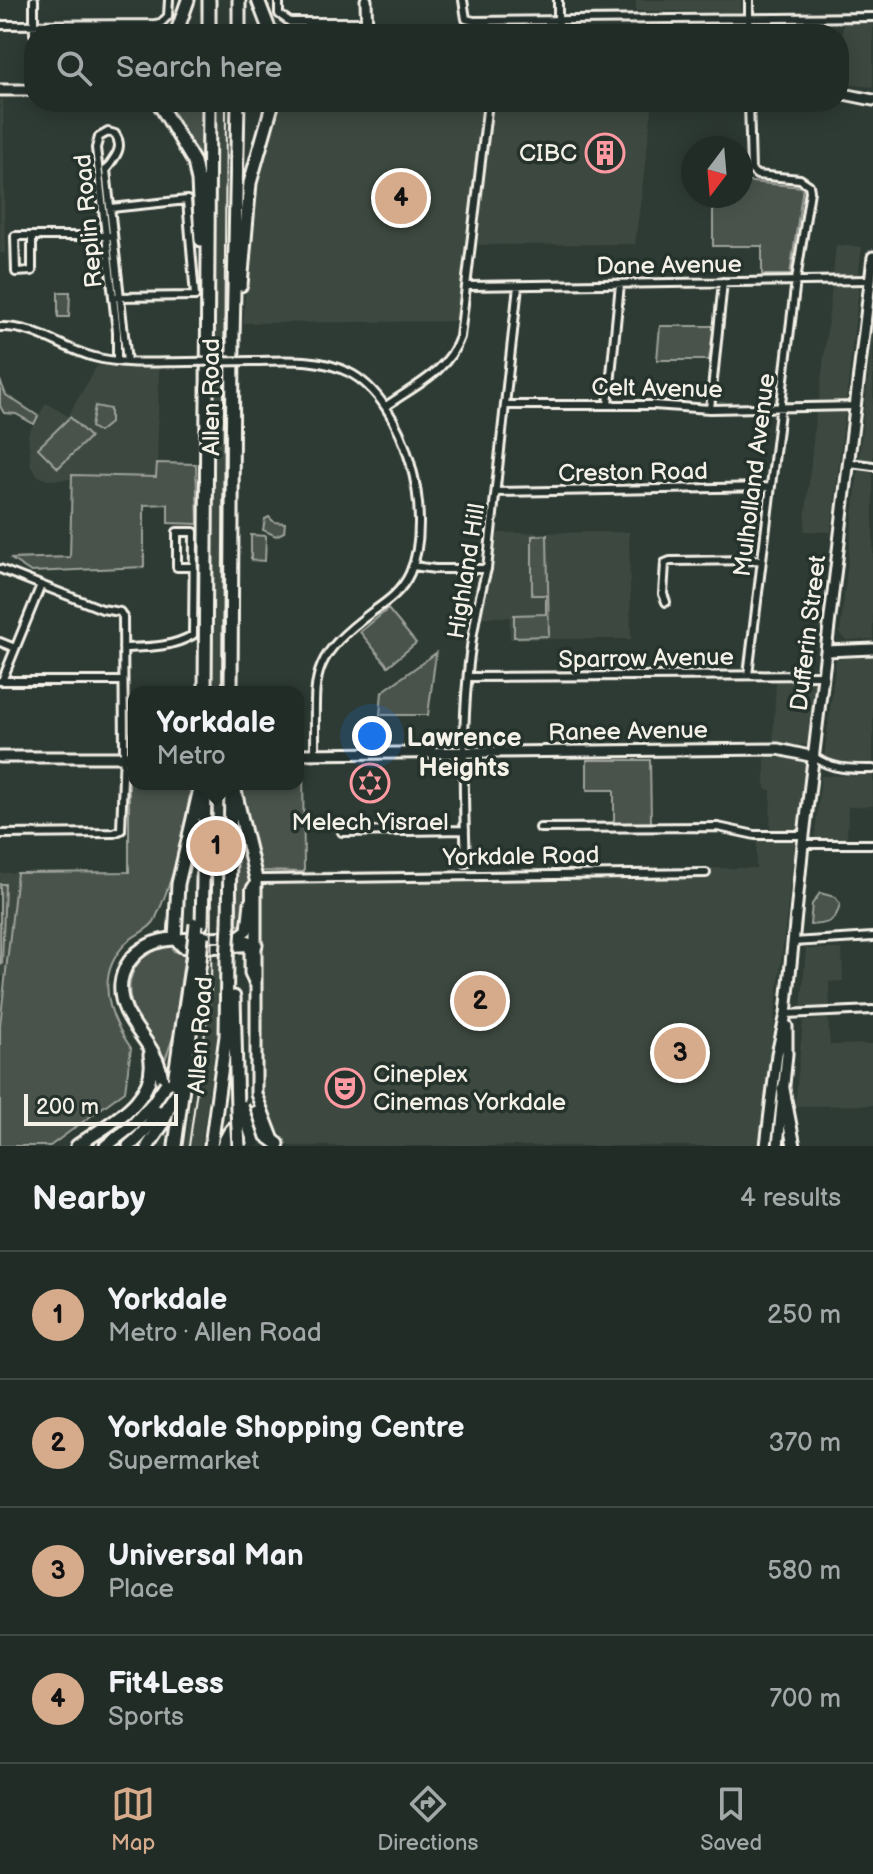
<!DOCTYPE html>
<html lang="en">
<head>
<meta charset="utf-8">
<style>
	body { margin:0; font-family:"Balsamiq Sans",sans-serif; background:#2a342f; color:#f1f3f6 }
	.compass { position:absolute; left:681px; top:136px; width:72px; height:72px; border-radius:50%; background:#222c27; box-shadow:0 4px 20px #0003; rotate:196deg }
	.scale { position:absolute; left:24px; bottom:20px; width:154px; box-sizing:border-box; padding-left:8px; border:4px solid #f4f1e8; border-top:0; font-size:22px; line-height:28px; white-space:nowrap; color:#f4f1e8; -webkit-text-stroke:6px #26332d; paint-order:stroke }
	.you { position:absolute; left:372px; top:736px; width:28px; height:28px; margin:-20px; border:6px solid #fff; border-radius:50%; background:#1a73e8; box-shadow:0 0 0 12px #1a73e833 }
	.badge { display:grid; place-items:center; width:52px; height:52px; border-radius:50%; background:#d6ab8b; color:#111; font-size:26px; font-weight:700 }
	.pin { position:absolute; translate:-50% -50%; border:4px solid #fff; box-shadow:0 2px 8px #0006 }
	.popup { position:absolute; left:128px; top:686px; width:176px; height:104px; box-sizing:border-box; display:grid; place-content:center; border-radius:16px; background:#222c27; filter:drop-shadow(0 2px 6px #0005); font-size:26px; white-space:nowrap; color:#a2a7a7 }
	.popup b { font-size:30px; color:#f1f3f6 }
	.popup::after { content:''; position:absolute; left:50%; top:100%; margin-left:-16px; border:16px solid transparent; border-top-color:#222c27 }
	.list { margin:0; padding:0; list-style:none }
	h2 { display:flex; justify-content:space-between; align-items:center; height:104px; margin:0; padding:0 32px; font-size:34px }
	h2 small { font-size:26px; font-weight:400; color:#a2a7a7 }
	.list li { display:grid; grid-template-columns:52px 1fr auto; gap:24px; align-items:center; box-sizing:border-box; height:128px; padding:0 32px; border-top:2px solid #3f4844 }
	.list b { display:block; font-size:30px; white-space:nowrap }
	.list p { margin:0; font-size:26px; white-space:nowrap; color:#a2a7a7 }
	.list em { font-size:26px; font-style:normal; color:#a2a7a7 }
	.icon { flex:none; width:44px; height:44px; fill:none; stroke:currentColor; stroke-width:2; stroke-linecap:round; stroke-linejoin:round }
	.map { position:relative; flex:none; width:873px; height:1146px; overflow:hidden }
	.search { position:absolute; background:#222c27; box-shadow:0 4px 20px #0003; left:24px; right:24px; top:24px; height:88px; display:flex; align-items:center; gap:20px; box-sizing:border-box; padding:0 28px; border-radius:32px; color:#a2a7a7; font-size:30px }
	.sheet { height:616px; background:#222c27 }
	nav { display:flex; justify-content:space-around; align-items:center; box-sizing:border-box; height:112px; border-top:2px solid #3f4844; background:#222c27; font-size:22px; color:#a2a7a7 }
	nav a { display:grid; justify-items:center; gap:4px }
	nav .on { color:#d6ab8b }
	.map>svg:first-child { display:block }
	.built { fill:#3c4841 }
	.green { fill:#48524c; stroke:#9ea29a; stroke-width:2 }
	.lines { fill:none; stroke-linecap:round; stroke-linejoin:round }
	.street-casing { stroke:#f4f1e8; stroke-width:12 }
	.secondary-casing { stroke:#f4f1e8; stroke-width:15 }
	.highway-casing { stroke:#f4f1e8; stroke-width:17 }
	.street { stroke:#26332d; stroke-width:6 }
	.secondary { stroke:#26332d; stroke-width:9 }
	.highway { stroke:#26332d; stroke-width:11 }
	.rail { stroke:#f4f1e8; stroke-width:2 }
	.street-bridge-casing { stroke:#f4f1e8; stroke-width:12; stroke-linecap:butt }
	.highway-bridge-casing { stroke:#f4f1e8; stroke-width:17; stroke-linecap:butt }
	.street-bridge { stroke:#26332d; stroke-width:6 }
	.highway-bridge { stroke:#26332d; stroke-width:11 }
	.labels { text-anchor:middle; stroke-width:7; stroke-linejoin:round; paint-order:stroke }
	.poi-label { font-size:24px; fill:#f4f1e8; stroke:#26332d; text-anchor:end }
	.street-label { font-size:24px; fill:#f4f1e8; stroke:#26332d }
	.neighbourhood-label { font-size:26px; font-weight:bold; fill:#f4f1e8; stroke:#26332d }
</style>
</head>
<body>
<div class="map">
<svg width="873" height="1146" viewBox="0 0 873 1146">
	<rect width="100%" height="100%" fill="#2e3b34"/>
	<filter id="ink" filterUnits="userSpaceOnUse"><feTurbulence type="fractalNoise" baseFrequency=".0125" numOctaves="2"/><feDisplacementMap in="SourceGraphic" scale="16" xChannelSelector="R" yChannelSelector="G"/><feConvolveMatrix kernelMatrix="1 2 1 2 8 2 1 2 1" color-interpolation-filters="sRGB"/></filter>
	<g filter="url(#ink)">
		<path class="built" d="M 636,0 L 741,0 L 741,12 L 636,11 Z
			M 843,23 L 873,23 L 873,87 L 840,84 Z
			M 0,100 L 3,100 L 5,253 L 0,253 Z
			M 277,102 L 486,102 L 461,321 L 243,323 L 253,195 L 260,160 Z
			M 493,102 L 653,102 L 635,244 L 478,245 Z
			M 216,106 L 230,107 L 224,692 L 212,692 Z
			M 836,245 L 862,247 L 858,276 L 833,276 Z
			M 832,286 L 859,287 L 846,401 L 819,400 Z
			M 873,330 L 873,460 L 859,458 Z
			M 97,366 L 159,368 L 157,477 L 73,475 L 72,479 L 47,480 L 37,475 L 31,466 L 28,434 L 46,403 L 68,416 Z
			M 816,412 L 845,413 L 831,532 L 804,531 Z
			M 858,471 L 873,473 L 873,639 L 846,640 L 840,633 Z
			M 629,532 L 631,639 L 510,639 L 510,617 L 481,617 L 498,533 Z
			M 873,656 L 873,764 L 831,762 L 824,759 L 836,659 Z
			M 776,679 L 815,681 L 808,745 L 773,744 Z
			M 765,758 L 797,758 L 806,761 L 798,829 L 770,830 L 771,790 L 765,789 Z
			M 873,775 L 873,806 L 848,807 L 847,839 L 815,838 L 821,776 Z
			M 794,839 L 795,841 L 760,1146 L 289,1146 L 262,1105 L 260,871 L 756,868 L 757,840 Z
			M 0,873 L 17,873 L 6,976 L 0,976 Z
			M 806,949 L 842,949 L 843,981 L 829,982 L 830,1010 L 801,1010 Z
			M 208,961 L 222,961 L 220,1016 L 201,1146 L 185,1146 L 201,1039 Z
			M 828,1019 L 830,1045 L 873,1044 L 873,1105 L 795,1106 L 803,1021 Z"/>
		<path class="green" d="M 169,102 L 204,105 L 204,175 L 200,174 L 193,151 L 170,109 Z
			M 741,181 L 803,187 L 790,275 L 762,275 L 762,246 L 713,246 L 713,196 L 741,196 Z
			M 58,292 L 70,292 L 69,317 L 58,317 Z
			M 660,326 L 714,326 L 709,360 L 657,360 Z
			M 0,380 L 6,395 L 38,416 L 34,424 L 16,414 L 4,413 L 0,406 Z
			M 95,406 L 110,409 L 110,423 L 99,432 L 91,427 Z
			M 70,417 L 90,437 L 58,468 L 38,448 Z
			M 157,463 L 196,464 L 198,524 L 168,523 L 168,504 L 144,505 L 144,567 L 31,572 L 11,559 L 70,557 L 72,475 L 156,477 Z
			M 269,517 L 274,522 L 285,523 L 284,532 L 276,536 L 263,530 L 265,519 Z
			M 251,535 L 266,536 L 265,561 L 251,560 Z
			M 547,535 L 549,636 L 514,637 L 514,615 L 546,614 L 546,595 L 532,595 L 532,536 Z
			M 388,609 L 416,643 L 388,666 L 360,632 Z
			M 436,653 L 428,715 L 380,715 L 382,692 Z
			M 587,760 L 650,760 L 651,823 L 614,823 L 614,790 L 587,790 Z
			M 298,761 L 303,761 L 304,872 L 260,871 L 247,824 L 241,784 L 298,784 Z
			M 129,764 L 134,764 L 134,784 L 191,784 C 186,829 174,878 155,920 C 150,930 135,934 127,942 C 94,975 108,1015 131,1048 L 125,1091 L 50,1146 L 0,1146 L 0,1025 L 17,873 L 129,872 Z
			M 237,818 L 253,879 C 242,892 246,910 246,925 L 237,925 Z
			M 0,884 L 5,884 L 2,963 L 0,964 Z
			M 820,893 L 835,897 L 840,904 C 836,923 827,924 810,925 L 812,904 Z
			M 171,944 L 174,951 L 185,953 L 174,1034 L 163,1066 C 153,1032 115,1005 135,968 C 144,953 154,947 171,944 Z"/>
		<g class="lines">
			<g class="street-casing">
				<path id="street" d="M 34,0 L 34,34
					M 279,0 L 279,14 L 290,22 L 367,22
					M 463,0 L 466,19 L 474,21 L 873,17
					M 0,25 L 155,24 L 161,23 L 168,16 L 169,0
					M 558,34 L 558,0
					M 749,34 L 749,0
					M 111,208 L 187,200 L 195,296 L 117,297
					M 32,237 L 32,271 L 16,272 L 15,236 L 110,236
					M 468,286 L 870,280
					M 0,327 C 37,326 60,348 94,357 C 124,365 157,362 188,362
					M 117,361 L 117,332 L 96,148 L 99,137 L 108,132 L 115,134 C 125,148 114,158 106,170 L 127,362
					M 252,361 C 285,361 318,357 348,372 C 406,400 435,517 410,573 C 402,591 388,601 372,612 C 305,662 316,677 315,754
					M 506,405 L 653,405 L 710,409 L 856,406
					M 608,405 L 620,284
					M 386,406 C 414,386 448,372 460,337 L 488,102
					M 710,409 L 723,282
					M 850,463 L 873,466
					M 496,492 L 770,487
					M 413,566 L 435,569 L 487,569
					M 0,569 L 102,609 L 120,612 L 123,617 L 124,750 L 121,830 L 114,833 L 0,834
					M 666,602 L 663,594 L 665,563 L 670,561 L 761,560
					M 0,642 L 15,648
					M 123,648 C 148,647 170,648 193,635 L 194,532 L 177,532 L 177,567 L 194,567
					M 748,675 L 796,280 L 810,191 L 809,185 L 800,179 L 757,175 L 751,170 L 749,102
					M 469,677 L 823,675
					M 0,681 L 122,681
					M 2,681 L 41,585
					M 814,757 C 833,770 851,769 873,769
					M 540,828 L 718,827 L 755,835 L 804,835
					M 342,832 L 465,830
					M 803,844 L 873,844
					M 466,863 C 462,766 460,663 487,569 L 518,286
					M 250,902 L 250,889 L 256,879 L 264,879 L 706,873
					M 793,942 L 873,937
					M 786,1014 L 873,1010"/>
			</g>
			<g class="secondary-casing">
				<path id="secondary" d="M 366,0 L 367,34
					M 0,90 L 34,90
					M 839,93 L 873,100
					M 826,651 L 873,649
					M 298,754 L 778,749 L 814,757
					M 0,757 L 134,757
					M 256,879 L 256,1094 L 274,1140
					M 236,938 L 247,930 L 250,902
					M 175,939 L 182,947 L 189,949 L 257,945
					M 175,939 C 199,938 236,931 257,945
					M 250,947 L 250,973 L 255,984
					M 766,1146 L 777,1054 L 786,1014 L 803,844 L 873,257
					M 778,1146 L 787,1054 L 787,1026"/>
			</g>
			<g class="highway-casing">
				<path id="highway" d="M 258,0 L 271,34
					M 176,34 L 188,0
					M 209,34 L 209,0
					M 239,34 L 239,0
					M 158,102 L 194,162 L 198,181 L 201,240
					M 241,285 L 250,183 L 273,102
					M 205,692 L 209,102
					M 231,692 L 233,339 L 238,102
					M 235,791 L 256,879
					M 202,924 L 205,793
					M 229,924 L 231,784
					M 234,997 L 237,1109
					M 783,1089 L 794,1146
					M 243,1121 L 266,1123
					M 77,1146 C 108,1124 160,1100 150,1055
					M 106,1146 L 132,1126 L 153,1103
					M 129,1146 C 157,1124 173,1086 153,1053 C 145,1039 133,1026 126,1011 C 109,973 136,940 175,939 L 178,884 L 201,784
					M 148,1146 L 162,1125 L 171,1101 L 192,961
					M 175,1146 L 200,961
					M 211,1146 L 226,1036 L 227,960
					M 223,1146 C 229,1126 243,1119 261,1110
					M 231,1146 L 236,1135 L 252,1129 L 263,1133 L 278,1144"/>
			</g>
			<use href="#street" class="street"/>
			<use href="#secondary" class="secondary"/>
			<use href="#highway" class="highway"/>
			<path class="rail" d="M 222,692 L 226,106
				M 189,1146 L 211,990 L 213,784"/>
			<g class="street-bridge-casing">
				<path id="street-bridge" d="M 188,362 L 252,361"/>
			</g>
			<g class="highway-bridge-casing">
				<path id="highway-bridge" d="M 227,960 L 229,924
					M 192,961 L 196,924
					M 200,961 L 202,936
					M 153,1103 L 166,1084
					M 242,1106 L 254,1142
					M 237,1111 L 239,1146"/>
			</g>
			<use href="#street-bridge" class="street-bridge"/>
			<use href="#highway-bridge" class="highway-bridge"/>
		</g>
	</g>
	<defs>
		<g id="building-ring" transform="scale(2)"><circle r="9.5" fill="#26332d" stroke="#ff9aa2" stroke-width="1.5"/><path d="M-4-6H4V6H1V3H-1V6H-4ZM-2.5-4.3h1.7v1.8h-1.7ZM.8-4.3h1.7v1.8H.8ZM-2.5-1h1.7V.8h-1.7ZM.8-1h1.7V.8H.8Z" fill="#ff9aa2"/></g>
		<g id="synagogue-ring" transform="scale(2)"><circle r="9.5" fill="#26332d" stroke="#ff9aa2" stroke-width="1.5"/><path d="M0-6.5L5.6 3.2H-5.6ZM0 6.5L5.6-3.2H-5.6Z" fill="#ff9aa2"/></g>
		<g id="theatre-ring" transform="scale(2)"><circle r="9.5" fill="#26332d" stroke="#ff9aa2" stroke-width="1.5"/><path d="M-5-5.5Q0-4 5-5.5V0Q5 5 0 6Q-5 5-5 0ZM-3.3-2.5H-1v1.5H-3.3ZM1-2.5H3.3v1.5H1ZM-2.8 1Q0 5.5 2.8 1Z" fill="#ff9aa2"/></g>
	</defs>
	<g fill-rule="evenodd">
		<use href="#building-ring" x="605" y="153"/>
		<use href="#synagogue-ring" x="370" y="783"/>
		<use href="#theatre-ring" x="345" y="1088"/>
	</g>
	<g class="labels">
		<g class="poi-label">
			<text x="577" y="161">CIBC</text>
			<text x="370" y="830" text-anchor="middle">Melech Yisrael</text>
			<text x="373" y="1082" text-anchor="start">Cineplex<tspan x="373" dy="28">Cinemas Yorkdale</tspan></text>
		</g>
		<g class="street-label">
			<text transform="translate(88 221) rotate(-95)" y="8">Replin Road</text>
			<text transform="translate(669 265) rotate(-1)" y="8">Dane Avenue</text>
			<text transform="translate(657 388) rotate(1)" y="8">Celt Avenue</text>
			<text transform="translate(211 397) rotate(-90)" y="8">Allen Road</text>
			<text transform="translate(633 472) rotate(-1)" y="8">Creston Road</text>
			<text transform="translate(754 475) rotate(-83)" y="8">Mulholland Avenue</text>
			<text transform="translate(466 571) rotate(-81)" y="8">Highland Hill</text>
			<text transform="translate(808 633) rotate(-83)" y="8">Dufferin Street</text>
			<text transform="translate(646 658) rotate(-1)" y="8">Sparrow Avenue</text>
			<text transform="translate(628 731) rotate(-1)" y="8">Ranee Avenue</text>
			<text transform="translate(521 856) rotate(-1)" y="8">Yorkdale Road</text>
			<text transform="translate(200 1035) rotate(-86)" y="8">Allen Road</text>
		</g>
		<g class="neighbourhood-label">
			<text x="464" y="746">Lawrence<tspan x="464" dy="30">Heights</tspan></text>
		</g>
	</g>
</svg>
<svg class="compass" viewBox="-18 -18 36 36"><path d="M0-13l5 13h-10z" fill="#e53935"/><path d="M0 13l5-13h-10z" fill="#a2a7a7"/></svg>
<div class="scale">200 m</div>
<div class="you"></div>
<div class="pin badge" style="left:216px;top:846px">1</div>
<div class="popup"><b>Yorkdale</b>Metro</div>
<div class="pin badge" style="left:480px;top:1001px">2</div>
<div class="pin badge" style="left:680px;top:1053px">3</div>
<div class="pin badge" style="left:401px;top:198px">4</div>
<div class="search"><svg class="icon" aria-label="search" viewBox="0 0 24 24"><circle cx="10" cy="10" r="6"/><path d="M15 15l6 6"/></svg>Search here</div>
</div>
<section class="sheet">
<h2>Nearby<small>4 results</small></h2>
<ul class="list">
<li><span class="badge">1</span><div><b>Yorkdale</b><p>Metro · Allen Road</p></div><em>250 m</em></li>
<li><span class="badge">2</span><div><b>Yorkdale Shopping Centre</b><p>Supermarket</p></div><em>370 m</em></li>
<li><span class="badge">3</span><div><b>Universal Man</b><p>Place</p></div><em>580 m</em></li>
<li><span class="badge">4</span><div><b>Fit4Less</b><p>Sports</p></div><em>700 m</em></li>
</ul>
</section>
<nav>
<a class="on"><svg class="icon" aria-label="map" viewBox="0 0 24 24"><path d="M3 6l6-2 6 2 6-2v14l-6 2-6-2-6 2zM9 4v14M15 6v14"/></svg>Map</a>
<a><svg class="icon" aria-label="directions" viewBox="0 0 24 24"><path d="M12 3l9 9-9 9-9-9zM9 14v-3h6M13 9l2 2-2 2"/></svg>Directions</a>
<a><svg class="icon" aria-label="saved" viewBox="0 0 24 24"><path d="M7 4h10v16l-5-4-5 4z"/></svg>Saved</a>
</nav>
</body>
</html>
